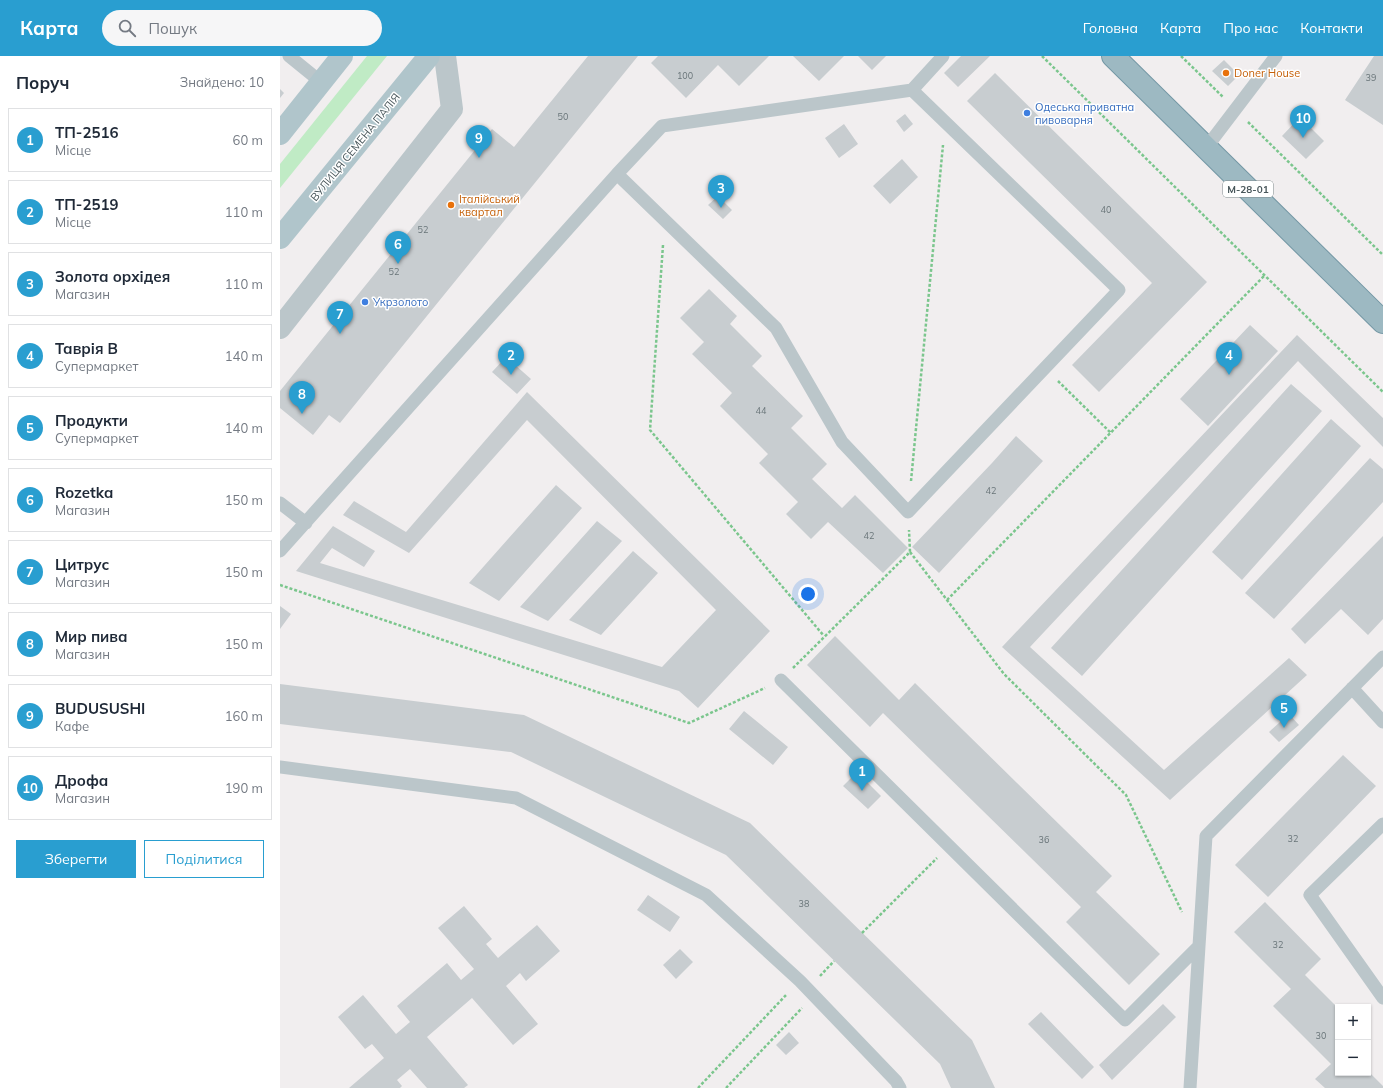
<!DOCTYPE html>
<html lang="uk">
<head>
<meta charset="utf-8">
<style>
	body { margin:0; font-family:Mulish,sans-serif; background:#f6f6f7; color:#1f2937 }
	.controls { position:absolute; right:12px; bottom:12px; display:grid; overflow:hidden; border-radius:0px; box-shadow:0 1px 3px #0004 }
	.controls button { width:36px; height:36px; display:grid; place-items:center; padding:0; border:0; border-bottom:1px solid #e0e1e3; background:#fff; color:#1f2937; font:20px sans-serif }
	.you { position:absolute; left:528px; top:538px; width:14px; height:14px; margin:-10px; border:3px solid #fff; border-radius:50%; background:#1a73e8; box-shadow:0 0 0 6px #1a73e833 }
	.badge { display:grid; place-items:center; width:26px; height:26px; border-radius:50%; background:#299ed0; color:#fff; font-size:13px; font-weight:700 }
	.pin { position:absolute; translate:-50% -33px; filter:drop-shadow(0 1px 2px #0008) }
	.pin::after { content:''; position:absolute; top:21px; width:14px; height:12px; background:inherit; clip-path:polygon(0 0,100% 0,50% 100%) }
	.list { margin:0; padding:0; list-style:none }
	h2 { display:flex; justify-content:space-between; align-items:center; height:52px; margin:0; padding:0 16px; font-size:17px }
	h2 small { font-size:13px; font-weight:400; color:#747a83 }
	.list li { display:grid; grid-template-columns:26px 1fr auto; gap:12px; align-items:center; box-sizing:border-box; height:64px; margin:0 8px 8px; padding:0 8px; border:1px solid #e0e1e3; border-radius:0px }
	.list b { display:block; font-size:15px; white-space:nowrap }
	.list p { margin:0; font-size:13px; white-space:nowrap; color:#747a83 }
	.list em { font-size:13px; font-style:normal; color:#747a83 }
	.actions { display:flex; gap:8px; padding:12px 16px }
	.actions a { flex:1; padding:9px 0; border:1px solid #299ed0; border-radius:0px; text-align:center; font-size:14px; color:#299ed0 }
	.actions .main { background:#299ed0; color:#fff }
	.icon { flex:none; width:22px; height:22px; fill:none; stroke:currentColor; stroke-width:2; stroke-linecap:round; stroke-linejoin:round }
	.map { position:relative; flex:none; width:1103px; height:1032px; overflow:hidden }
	header { display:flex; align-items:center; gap:24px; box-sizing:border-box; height:56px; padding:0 20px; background:#299ed0; color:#fff }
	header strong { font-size:19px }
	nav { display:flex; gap:22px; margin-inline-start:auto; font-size:14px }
	.search { width:280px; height:36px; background:#f6f6f7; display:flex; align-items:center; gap:10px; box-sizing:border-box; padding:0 14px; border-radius:22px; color:#747a83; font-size:15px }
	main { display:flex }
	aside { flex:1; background:#fff }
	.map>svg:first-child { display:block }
	.green { fill:#c0ebc5 }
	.building { fill:#c8cdd0 }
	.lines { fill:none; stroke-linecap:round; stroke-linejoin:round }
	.trunk-casing { stroke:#7598a5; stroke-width:24 }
	.path { stroke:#7bc68d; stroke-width:2.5; stroke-dasharray:3 2; stroke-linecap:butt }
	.service { stroke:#bbc6ca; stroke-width:13 }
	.minor { stroke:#bbc6ca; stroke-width:22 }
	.primary { stroke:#b0c5cb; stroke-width:22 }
	.trunk { stroke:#9db9c2; stroke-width:22 }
	.food-dot { fill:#e8710a; stroke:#fff; stroke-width:1.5 }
	.shop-dot { fill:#3f7fe0; stroke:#fff; stroke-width:1.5 }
	.labels { text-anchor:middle; stroke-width:3; stroke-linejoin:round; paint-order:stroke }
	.number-label { font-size:9px; fill:#687478 }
	.shield { fill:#fff; stroke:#7f898c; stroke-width:1 }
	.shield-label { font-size:10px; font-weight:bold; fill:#48565a }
	.food-label { font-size:11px; fill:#c56008; stroke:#fff; text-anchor:start }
	.shop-label { font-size:11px; fill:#366cbe; stroke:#fff; text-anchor:start }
	.street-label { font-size:11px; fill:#48565a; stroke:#fff }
</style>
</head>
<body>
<header>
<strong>Карта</strong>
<div class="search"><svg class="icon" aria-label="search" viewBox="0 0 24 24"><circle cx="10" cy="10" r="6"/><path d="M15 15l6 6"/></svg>Пошук</div>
<nav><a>Головна</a><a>Карта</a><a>Про нас</a><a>Контакти</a></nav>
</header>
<main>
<aside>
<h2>Поруч<small>Знайдено: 10</small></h2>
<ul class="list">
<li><span class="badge">1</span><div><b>ТП-2516</b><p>Місце</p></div><em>60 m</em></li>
<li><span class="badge">2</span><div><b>ТП-2519</b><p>Місце</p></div><em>110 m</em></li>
<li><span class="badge">3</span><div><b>Золота орхідея</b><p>Магазин</p></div><em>110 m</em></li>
<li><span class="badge">4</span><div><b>Таврія В</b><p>Супермаркет</p></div><em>140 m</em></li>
<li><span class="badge">5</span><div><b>Продукти</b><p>Супермаркет</p></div><em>140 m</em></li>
<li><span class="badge">6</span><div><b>Rozetka</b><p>Магазин</p></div><em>150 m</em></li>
<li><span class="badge">7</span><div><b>Цитрус</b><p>Магазин</p></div><em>150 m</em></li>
<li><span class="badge">8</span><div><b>Мир пива</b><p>Магазин</p></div><em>150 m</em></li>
<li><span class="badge">9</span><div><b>BUDUSUSHI</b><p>Кафе</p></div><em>160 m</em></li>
<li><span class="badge">10</span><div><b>Дрофа</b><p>Магазин</p></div><em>190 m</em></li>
</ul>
<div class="actions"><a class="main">Зберегти</a><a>Поділитися</a></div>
</aside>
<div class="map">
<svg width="1103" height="1032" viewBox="0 0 1103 1032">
	<rect width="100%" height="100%" fill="#f1eeef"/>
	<path class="green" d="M 87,0 L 107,0 L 0,132 L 0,108 Z"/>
	<path class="building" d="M 308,0 L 358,0 L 60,367 L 49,359 L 33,379 L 0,352 L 0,335 L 212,73 L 234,91 Z
		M 378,0 L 489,0 L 459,30 L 438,9 L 406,42 L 371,7 Z
		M 513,0 L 564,0 L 539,25 Z
		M 578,0 L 606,0 L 592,14 Z
		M 681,0 L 710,0 L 678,31 L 664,17 Z
		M 1094,0 L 1103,0 L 1103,69 L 1065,44 Z
		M 944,4 L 959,19 L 948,30 L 932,15 Z
		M 715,17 L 927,226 L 819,336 L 792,309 L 872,227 L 687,45 Z
		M 0,33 L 4,37 L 0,42 Z
		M 625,58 L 633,68 L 624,76 L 616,65 Z
		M 1020,61 L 1044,85 L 1026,103 L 1002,80 Z
		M 564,68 L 578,88 L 559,102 L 545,82 Z
		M 622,103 L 638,121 L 610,148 L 593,130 Z
		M 438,140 L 452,154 L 443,163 L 428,149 Z
		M 429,233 L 457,260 L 450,268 L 482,300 L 472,310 L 523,360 L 511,372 L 547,408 L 532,423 L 562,452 L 575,439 L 628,492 L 603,517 L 548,466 L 531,483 L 506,458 L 518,446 L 479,407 L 488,398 L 440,350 L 452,337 L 412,298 L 424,286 L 400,262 Z
		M 970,269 L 998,295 L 928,370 L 900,343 Z
		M 1017,279 L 1103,362 L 1103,391 L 1018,305 L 750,591 L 884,714 L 1009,602 L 1027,619 L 890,744 L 722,591 Z
		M 226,301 L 251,323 L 237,338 L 212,316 Z
		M 1011,328 L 1042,355 L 802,620 L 771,592 Z
		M 247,336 L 490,575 L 418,652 L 399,635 L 16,515 L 53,470 L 95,495 L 84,511 L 52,492 L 40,507 L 382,611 L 436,554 L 247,364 L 129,497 L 63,459 L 74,445 L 126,476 Z
		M 1051,363 L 1081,390 L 962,524 L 932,496 Z
		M 736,380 L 763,405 L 659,517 L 632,491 L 712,407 Z
		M 1090,402 L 1103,413 L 1103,446 L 994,563 L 965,537 Z
		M 276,429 L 302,452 L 219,545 L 189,527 Z
		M 317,465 L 342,485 L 268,565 L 240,551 Z
		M 1103,480 L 1103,563 L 1088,579 L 1061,553 L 1025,588 L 1011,573 Z
		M 353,495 L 378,517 L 321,579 L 289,564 Z
		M 0,550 L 11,558 L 0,573 Z
		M 555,580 L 619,644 L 635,627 L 832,820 L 816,836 L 880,898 L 849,929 L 786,866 L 801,851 L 603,657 L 590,671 L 527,609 Z
		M 0,628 L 244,659 L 470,767 L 692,984 L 715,1032 L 671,1032 L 660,1008 L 446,799 L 231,696 L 0,668 Z
		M 464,655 L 508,691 L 493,709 L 449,673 Z
		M 1009,658 L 1019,669 L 999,686 L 989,676 Z
		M 1063,699 L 1096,730 L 988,841 L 955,809 Z
		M 577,716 L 601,740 L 588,753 L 563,730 Z
		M 368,839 L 400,861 L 390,876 L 357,854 Z
		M 985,846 L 1041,903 L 1025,919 L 1058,952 L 1058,1017 L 1088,1017 L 1088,1015 L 1103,1030 L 1103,1032 L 1045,1032 L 1035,1023 L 1051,1008 L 993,950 L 1011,933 L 954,876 Z
		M 184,850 L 212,883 L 206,888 L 218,902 L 257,869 L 280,895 L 246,925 L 240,917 L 226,930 L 258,968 L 233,989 L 192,942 L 147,981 L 188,1029 L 184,1032 L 147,1032 L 130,1013 L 117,1024 L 122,1030 L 120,1032 L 69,1032 L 104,1002 L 92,988 L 85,993 L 58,961 L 83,939 L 116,978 L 130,966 L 117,950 L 167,907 L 181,924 L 194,913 L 158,872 Z
		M 400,893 L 413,906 L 396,923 L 383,909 Z
		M 883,948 L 896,961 L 832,1024 L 819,1009 Z
		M 761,956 L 814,1011 L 802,1023 L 748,968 Z
		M 509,976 L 519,987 L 506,999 L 496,989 Z"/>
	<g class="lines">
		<g class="trunk-casing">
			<path id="trunk" d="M 833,0 L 1103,266"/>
		</g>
		<path class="path" d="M 762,0 L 1103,336
			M 901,0 L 943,41
			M 968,66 L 1103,199
			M 383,189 L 370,374 L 544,580
			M 778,325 L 831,377
			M 631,425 L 663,89
			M 630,496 L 724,618 L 846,739 L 902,856
			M 0,529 L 409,667 L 485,632
			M 667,544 L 985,219
			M 513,612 L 630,496 L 629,474
			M 582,877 L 657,802
			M 540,920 L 554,905
			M 418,1032 L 507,938
			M 446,1032 L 522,952"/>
		<path class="service" d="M 9,0 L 41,26
			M 926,92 L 996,0
			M 337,118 L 496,272 L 562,386 L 628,456 L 839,234 L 632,34
			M 0,447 L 26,467
			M 0,495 L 337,118 L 382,70 L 632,34 L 663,0
			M 501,624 L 845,964 L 919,890 L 926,780 L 1103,601
			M 1072,632 L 1103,666
			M 0,711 L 236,742 L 426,839 L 520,925 L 616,1025 L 620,1032
			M 1103,768 L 1030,839 L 1103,942
			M 910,1032 L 919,890"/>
		<path class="minor" d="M 0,272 L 172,53 L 165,0"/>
		<path class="primary" d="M 0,78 L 62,0
			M 0,182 L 149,0"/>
		<use href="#trunk" class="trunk"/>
	</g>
	<g class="food-dot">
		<circle cx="946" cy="17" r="4"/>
		<circle cx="171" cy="149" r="4"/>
	</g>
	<g class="shop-dot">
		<circle cx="747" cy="57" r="4"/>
		<circle cx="85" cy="246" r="4"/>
	</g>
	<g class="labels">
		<g class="number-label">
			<text x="405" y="23">100</text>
			<text x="1091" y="25">39</text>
			<text x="283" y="64">50</text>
			<text x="826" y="157">40</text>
			<text x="143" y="177">52</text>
			<text x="114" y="219">52</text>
			<text x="481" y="358">44</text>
			<text x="711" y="438">42</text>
			<text x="589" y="483">42</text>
			<text x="1013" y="786">32</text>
			<text x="764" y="787">36</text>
			<text x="524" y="851">38</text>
			<text x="998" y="892">32</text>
			<text x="1041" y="983">30</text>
		</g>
		<rect class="shield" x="943" y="125" width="50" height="16" rx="3"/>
		<g class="shield-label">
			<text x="968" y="137">М-28-01</text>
		</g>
		<g class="food-label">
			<text x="954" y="21">Doner House</text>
			<text x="179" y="147">Італійський<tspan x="179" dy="13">квартал</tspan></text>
		</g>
		<g class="shop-label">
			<text x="755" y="55">Одеська приватна<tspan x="755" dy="13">пивоварня</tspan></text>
			<text x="93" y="250">Укрзолото</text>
		</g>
		<g class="street-label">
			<text transform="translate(75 91) rotate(-51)" y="4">ВУЛИЦЯ СЕМЕНА ПАЛІЯ</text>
		</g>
	</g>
</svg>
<div class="controls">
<button>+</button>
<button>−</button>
</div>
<div class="you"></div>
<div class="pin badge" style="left:582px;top:735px">1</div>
<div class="pin badge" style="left:231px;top:319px">2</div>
<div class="pin badge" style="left:441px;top:152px">3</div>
<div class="pin badge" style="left:949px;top:319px">4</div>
<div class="pin badge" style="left:1004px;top:672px">5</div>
<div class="pin badge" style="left:118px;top:208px">6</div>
<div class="pin badge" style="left:60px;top:278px">7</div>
<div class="pin badge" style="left:22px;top:358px">8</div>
<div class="pin badge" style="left:199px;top:102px">9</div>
<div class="pin badge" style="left:1023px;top:82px">10</div>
</div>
</main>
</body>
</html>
